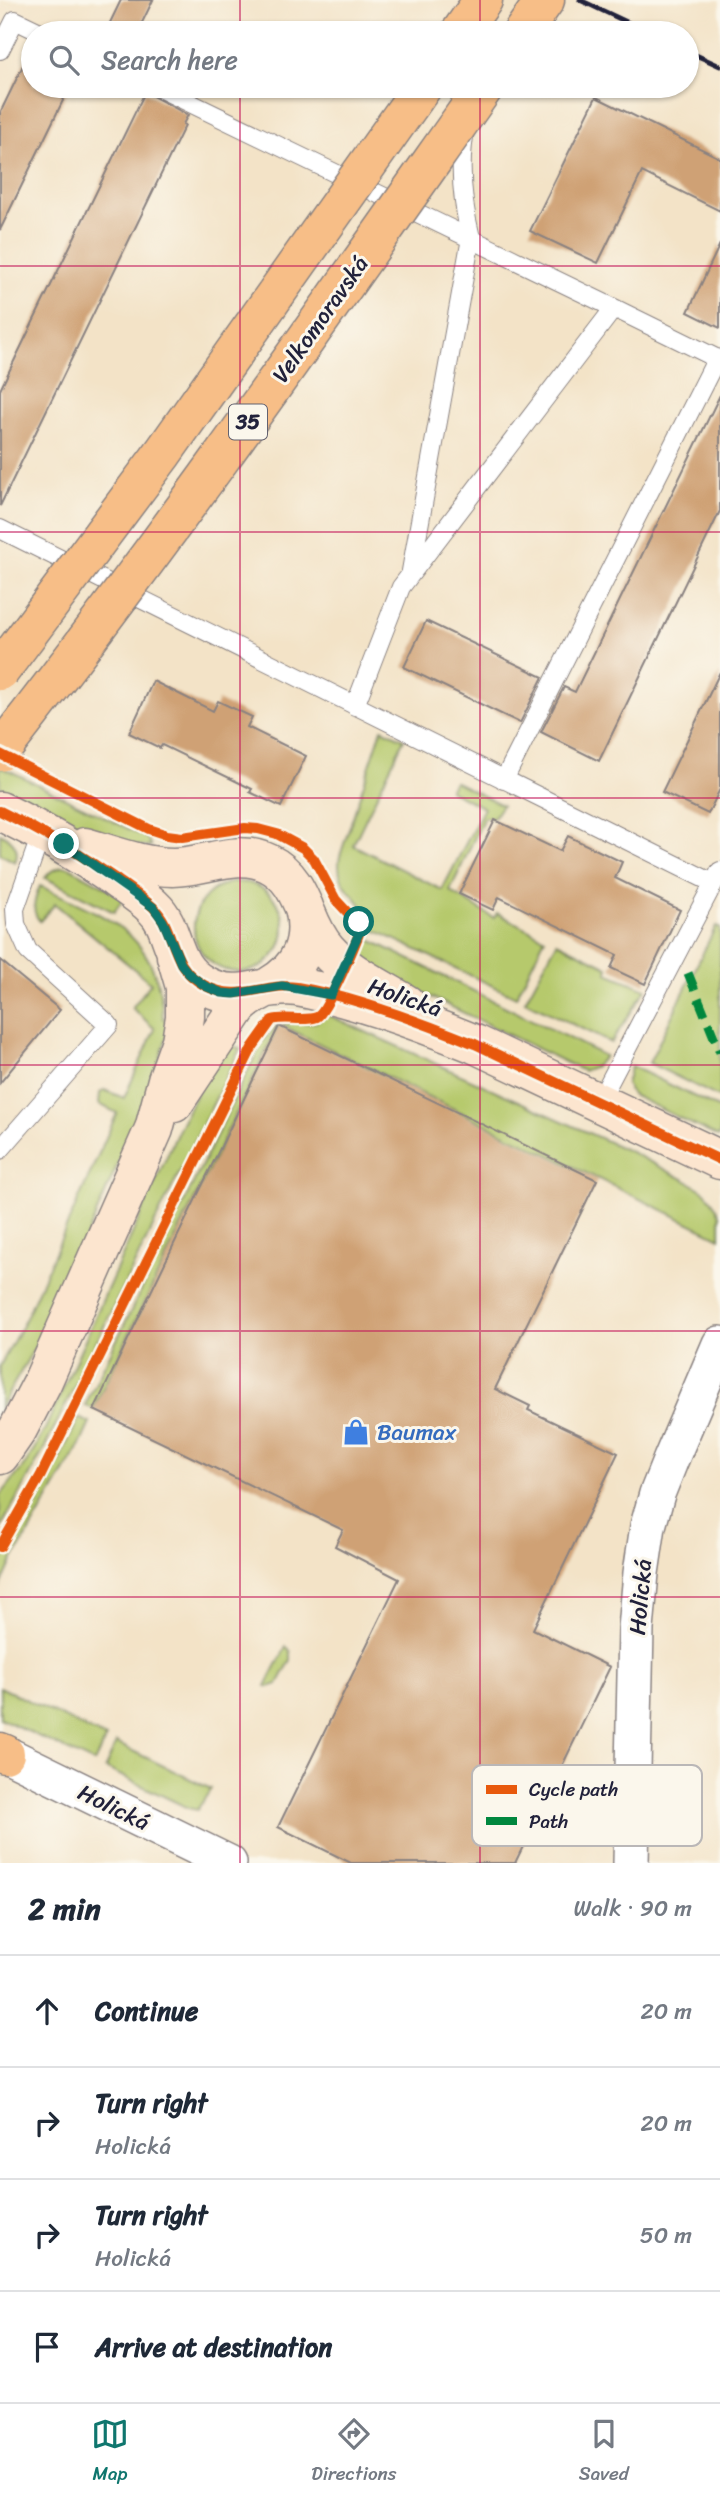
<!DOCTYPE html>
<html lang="en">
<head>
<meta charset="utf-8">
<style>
	body { margin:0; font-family:Sriracha,sans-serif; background:#f6f6f7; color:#1f2937 }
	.stop { position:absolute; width:21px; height:21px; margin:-16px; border:5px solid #0f766e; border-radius:50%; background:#fff }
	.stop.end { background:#0f766e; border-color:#fff; box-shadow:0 2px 7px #0008 }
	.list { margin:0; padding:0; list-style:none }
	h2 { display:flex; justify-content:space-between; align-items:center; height:91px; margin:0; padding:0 28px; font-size:30px }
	h2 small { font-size:23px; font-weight:400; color:#747a83 }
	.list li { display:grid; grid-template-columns:46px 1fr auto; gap:21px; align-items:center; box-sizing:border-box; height:112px; padding:0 28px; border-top:2px solid #e0e1e3 }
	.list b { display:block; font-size:26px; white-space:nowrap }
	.list p { margin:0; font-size:23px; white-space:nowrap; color:#747a83 }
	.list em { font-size:23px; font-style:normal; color:#747a83 }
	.icon { flex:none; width:38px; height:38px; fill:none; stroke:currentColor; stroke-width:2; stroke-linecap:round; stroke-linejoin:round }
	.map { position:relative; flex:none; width:720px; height:1863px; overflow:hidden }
	.search { position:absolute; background:#fff; box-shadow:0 2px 5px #0004; left:21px; right:21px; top:21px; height:77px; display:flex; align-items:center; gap:18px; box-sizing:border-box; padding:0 24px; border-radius:38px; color:#747a83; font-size:26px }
	.sheet { height:539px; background:#fff }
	nav { display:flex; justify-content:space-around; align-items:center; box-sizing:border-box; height:98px; border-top:2px solid #e0e1e3; background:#fff; font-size:19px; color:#747a83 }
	nav a { display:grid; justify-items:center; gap:4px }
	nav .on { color:#0f766e }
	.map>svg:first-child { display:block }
	.green { fill:#b6c96c; stroke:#6c7654; stroke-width:2 }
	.building { fill:#cfa175 }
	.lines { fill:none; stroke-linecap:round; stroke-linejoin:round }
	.lane-casing { stroke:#8a8281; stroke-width:20 }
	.street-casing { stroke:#8a8281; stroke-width:38 }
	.secondary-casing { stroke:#8a8281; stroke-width:41 }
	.primary-casing { stroke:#8a8281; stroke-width:41 }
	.lane { stroke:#fff; stroke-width:18 }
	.street { stroke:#fff; stroke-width:35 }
	.secondary { stroke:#fce5cf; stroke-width:38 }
	.primary { stroke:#f7be87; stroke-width:38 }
	.rail { stroke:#22223b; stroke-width:5 }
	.primary-bridge-casing { stroke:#8a8281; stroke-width:41; stroke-linecap:butt }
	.primary-bridge { stroke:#f7be87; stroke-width:38 }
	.quiet { stroke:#00873e; stroke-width:9; stroke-dasharray:18 9; stroke-linecap:butt }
	.cycleway-casing { stroke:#fbf7ec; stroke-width:15 }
	.cycleway { stroke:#e8590c; stroke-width:10 }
	.route { stroke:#0f766e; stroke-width:9 }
	.grid { fill:none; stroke:#c2185b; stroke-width:2; stroke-opacity:0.55 }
	.labels { text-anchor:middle; stroke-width:6; stroke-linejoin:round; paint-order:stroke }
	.shield { fill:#fbf7ec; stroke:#636270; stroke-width:2 }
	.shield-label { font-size:21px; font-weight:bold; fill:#22223b }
	.street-label { font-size:23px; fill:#22223b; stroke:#fbf7ec }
	.shop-label { font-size:23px; fill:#366cbe; stroke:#fbf7ec; text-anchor:start }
	.key { fill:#fbf7ec; stroke:#bab7b7; stroke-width:2 }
	.key-label { font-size:19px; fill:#22223b }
</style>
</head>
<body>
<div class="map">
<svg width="720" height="1863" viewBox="0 0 720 1863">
	<rect width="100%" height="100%" fill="#fbf7ec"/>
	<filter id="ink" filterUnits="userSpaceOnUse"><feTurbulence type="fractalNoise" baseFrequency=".0143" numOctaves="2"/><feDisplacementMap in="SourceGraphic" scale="14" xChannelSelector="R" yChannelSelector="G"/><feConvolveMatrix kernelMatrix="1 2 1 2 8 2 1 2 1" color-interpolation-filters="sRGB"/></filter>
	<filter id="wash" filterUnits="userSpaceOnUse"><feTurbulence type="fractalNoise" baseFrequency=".00686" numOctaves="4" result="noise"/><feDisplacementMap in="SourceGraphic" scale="28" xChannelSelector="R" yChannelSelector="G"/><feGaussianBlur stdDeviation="1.57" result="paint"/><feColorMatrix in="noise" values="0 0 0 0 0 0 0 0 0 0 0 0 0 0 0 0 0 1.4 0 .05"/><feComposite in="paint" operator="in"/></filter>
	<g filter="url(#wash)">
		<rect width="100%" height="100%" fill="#f3e3c7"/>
		<path class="green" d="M 382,729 L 404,739 L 353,845 L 442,890 L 484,808 L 449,790 L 454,781 L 502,805 L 493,818 L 484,817 L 450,891 L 494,918 L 497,913 L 545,938 L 516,997 L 368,927 C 370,897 332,892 340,856 Z
			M 0,766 L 147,838 L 151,846 L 121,846 L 0,787 Z
			M 0,833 C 12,839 21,848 15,862 L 0,854 Z
			M 61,867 L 69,867 L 124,897 L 114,912 L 45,878 L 50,872 Z
			M194 927a45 45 0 1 1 90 0a45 45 0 1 1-90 0Z
			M 40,886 C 108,918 159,932 163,1018 L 172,1021 L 149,1091 L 87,1236 L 47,1326 L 0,1408 L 0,1366 L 26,1318 L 117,1113 L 99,1104 L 100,1093 L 104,1090 L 124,1098 L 155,1029 L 132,1008 L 151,983 L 55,904 L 40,921 C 30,911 35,898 40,886 Z
			M 716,926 L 720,928 L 720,1098 L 649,1063 Z
			M 362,936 L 605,1056 L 596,1066 L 583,1071 L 353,959 Z
			M 557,942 L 608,967 L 607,973 L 646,989 L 611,1043 L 525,1001 Z
			M 326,1014 L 633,1153 L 689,1182 L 705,1192 L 717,1208 L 720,1215 L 720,1238 L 279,1024 L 93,1409 L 85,1405 L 262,1042 L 276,1025 L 279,1024 L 316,1022 Z
			M 226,1042 L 240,1049 L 42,1453 L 0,1529 L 0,1496 L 27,1462 L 45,1429 L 179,1129 L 203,1079 Z
			M 631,1066 L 720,1109 L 720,1132 L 718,1137 L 632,1095 L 626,1084 Z
			M 79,1418 L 90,1423 L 81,1443 L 12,1561 L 0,1588 L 0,1563 L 24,1528 L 44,1491 Z
			M 286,1647 L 291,1652 L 291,1660 L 278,1684 L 269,1687 L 266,1686 Z
			M 0,1687 L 106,1738 L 94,1763 L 0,1718 Z
			M 116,1743 L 211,1789 L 197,1810 L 188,1808 L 105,1768 Z"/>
		<g id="blocks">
			<path class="building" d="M 121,0 L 153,0 L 137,33 L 105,33 Z
				M 33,45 L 33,86 L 70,86 L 0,230 L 0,113 Z
				M 181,86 L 204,86 L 199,95 Z
				M 145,92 L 188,115 L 183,124 L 185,125 L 0,506 L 0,390 Z
				M 596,97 L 720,158 L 720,211 L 642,172 L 598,263 L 530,231 Z
				M 720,244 L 720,328 L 688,312 Z
				M 720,395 L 720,511 L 599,761 L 541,732 L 564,687 L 575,692 Z
				M 426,621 L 543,677 L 520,723 L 404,667 Z
				M 720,672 L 720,789 L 708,814 L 662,792 Z
				M 153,681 L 213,711 L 218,701 L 252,717 L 247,727 L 306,756 L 281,807 L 250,792 L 252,789 L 162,745 L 160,748 L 129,733 Z
				M 495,820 L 560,851 L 568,836 L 622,862 L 615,878 L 680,910 L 645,984 L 611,968 L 617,955 L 499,897 L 493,910 L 459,894 Z
				M 0,960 L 60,1010 L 0,1083 Z
				M 279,1026 L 597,1180 L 495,1389 L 530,1406 L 528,1410 L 618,1453 L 533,1629 L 610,1667 L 515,1863 L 351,1863 L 278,1827 L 399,1579 L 335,1546 L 343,1530 L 94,1410 Z"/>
		</g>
	</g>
	<g filter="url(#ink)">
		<use href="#blocks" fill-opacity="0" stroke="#8a8281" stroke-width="2"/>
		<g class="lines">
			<g class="lane-casing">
				<path id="lane" d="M 0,50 L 15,20 L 42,33
					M 155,86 L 614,308
					M 0,529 L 713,883
					M 411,571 L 471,238 C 462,202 458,163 466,126
					M 355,706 L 401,587 L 614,308 L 720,360
					M 504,780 L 717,358
					M 599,1102 L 720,871
					M 0,1150 L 109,1025 L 28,951 L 16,924 L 15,909 L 42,832"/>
			</g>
			<g class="street-casing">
				<path id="street" d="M 0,1751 L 229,1863
					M 631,1863 L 636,1629 L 641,1573 L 648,1526 L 657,1494 L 671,1459 L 720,1344"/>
			</g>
			<g class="secondary-casing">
				<path id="secondary" d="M 0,811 C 41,831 78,852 115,878 C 127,887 142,896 153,907 C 177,929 168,966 204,985 C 239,1004 263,982 297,987 C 355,997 421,1022 475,1044 L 720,1160
					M 85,847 C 113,855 144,867 173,867 C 206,867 236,848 268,863 C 305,881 302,922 327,950 C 347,973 381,988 406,1004
					M 174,1103 L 238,1007 C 248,996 257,993 270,986 C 301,968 312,942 304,907
					M 0,1455 L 18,1429 L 42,1383 L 154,1129 L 167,1080 L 181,1041 L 185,1017 L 185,987 L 176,956"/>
			</g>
			<g class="primary-casing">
				<path id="primary" d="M 460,33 L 483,0
					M 522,33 L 545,0
					M 0,1752 L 5,1754"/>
			</g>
			<use href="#lane" class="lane"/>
			<use href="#street" class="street"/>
			<use href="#secondary" class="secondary"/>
			<use href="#primary" class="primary"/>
			<path class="rail" d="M 580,0 L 650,33
				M 687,51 L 720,66"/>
			<g class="primary-bridge-casing">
				<path id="primary-bridge" d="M 0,671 L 163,453 L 423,86
					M 0,752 C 170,536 327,310 485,86"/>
			</g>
			<use href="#primary-bridge" class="primary-bridge"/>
			<path class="quiet" d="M 688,973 L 720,1052"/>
			<g class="cycleway-casing">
				<path id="cycleway" d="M 0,754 L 149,829 L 167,835 L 182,837 L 245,828 L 258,829 L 277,834 L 303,848 L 314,859 L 336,900 L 361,927 C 358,940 327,1012 317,1017 C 304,1022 286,1016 272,1020 L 252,1048 L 41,1475 L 0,1547
					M 0,811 C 41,831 78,852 115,878 C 127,887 142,896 153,907 C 177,929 168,966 204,985 C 239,1004 263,982 297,987 C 355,997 421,1022 475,1044 L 720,1160"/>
			</g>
			<use href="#cycleway" class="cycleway"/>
		</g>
	</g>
	<g class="lines" filter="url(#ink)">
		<path class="route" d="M 64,844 L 153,907 L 163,921 L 181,964 L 189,974 L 205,986 L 222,993 L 234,994 L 282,986 L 331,995 L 360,931 L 359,922"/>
	</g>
	<path class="grid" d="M 240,0 L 240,33M 480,0 L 480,33M 240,86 L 240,1863M 480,86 L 480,1863M 0,266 L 720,266M 0,532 L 720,532M 0,798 L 720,798M 0,1065 L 720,1065M 0,1331 L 720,1331M 0,1597 L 720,1597"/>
	<defs>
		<g id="shop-bare" transform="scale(2.1)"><path d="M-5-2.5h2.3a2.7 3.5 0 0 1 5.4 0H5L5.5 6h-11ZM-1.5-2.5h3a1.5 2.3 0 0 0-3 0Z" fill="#3f7fe0" stroke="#fbf7ec" stroke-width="2.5" paint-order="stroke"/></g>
	</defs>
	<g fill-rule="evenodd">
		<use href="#shop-bare" x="356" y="1432"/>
	</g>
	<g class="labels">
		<rect class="shield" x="229" y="404.5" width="38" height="35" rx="5"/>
		<g class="shield-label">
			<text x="248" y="429">35</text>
		</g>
		<g class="street-label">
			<text transform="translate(320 319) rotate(-55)" y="8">Velkomoravská</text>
			<text transform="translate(405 997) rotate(19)" y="8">Holická</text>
			<text transform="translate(640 1597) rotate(-85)" y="8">Holická</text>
			<text transform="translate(114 1807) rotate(26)" y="8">Holická</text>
		</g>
		<g class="shop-label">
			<text x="377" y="1440">Baumax</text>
		</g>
	</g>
	<rect x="472" y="1765" width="230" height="81" rx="10" class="key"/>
	<rect x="486" y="1785" width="31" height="9" fill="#e8590c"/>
	<rect x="486" y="1817" width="31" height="8" fill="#00873e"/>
	<g class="key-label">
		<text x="529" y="1796">Cycle path</text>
		<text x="529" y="1828">Path</text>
	</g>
</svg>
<div class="stop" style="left:359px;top:922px"></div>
<div class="stop end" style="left:64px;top:844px"></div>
<div class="search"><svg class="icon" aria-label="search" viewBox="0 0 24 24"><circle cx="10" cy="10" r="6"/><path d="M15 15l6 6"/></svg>Search here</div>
</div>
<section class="sheet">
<h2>2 min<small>Walk · 90 m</small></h2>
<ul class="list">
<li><svg class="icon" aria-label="ahead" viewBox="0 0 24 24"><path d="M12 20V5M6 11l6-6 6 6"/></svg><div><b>Continue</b></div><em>20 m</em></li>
<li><svg class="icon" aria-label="right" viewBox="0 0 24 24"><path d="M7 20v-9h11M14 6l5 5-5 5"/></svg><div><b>Turn right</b><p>Holická</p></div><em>20 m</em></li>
<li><svg class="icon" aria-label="right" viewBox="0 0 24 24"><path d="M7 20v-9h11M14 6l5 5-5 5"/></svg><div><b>Turn right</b><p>Holická</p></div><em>50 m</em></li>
<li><svg class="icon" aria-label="arrive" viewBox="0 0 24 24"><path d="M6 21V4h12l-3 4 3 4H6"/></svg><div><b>Arrive at destination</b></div></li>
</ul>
</section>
<nav>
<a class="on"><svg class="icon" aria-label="map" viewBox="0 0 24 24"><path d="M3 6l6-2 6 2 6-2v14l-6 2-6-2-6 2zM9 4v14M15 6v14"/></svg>Map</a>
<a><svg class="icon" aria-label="directions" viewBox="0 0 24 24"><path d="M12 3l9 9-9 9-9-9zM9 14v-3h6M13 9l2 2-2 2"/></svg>Directions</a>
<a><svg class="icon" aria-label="saved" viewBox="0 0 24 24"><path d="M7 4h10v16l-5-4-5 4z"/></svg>Saved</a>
</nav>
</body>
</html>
